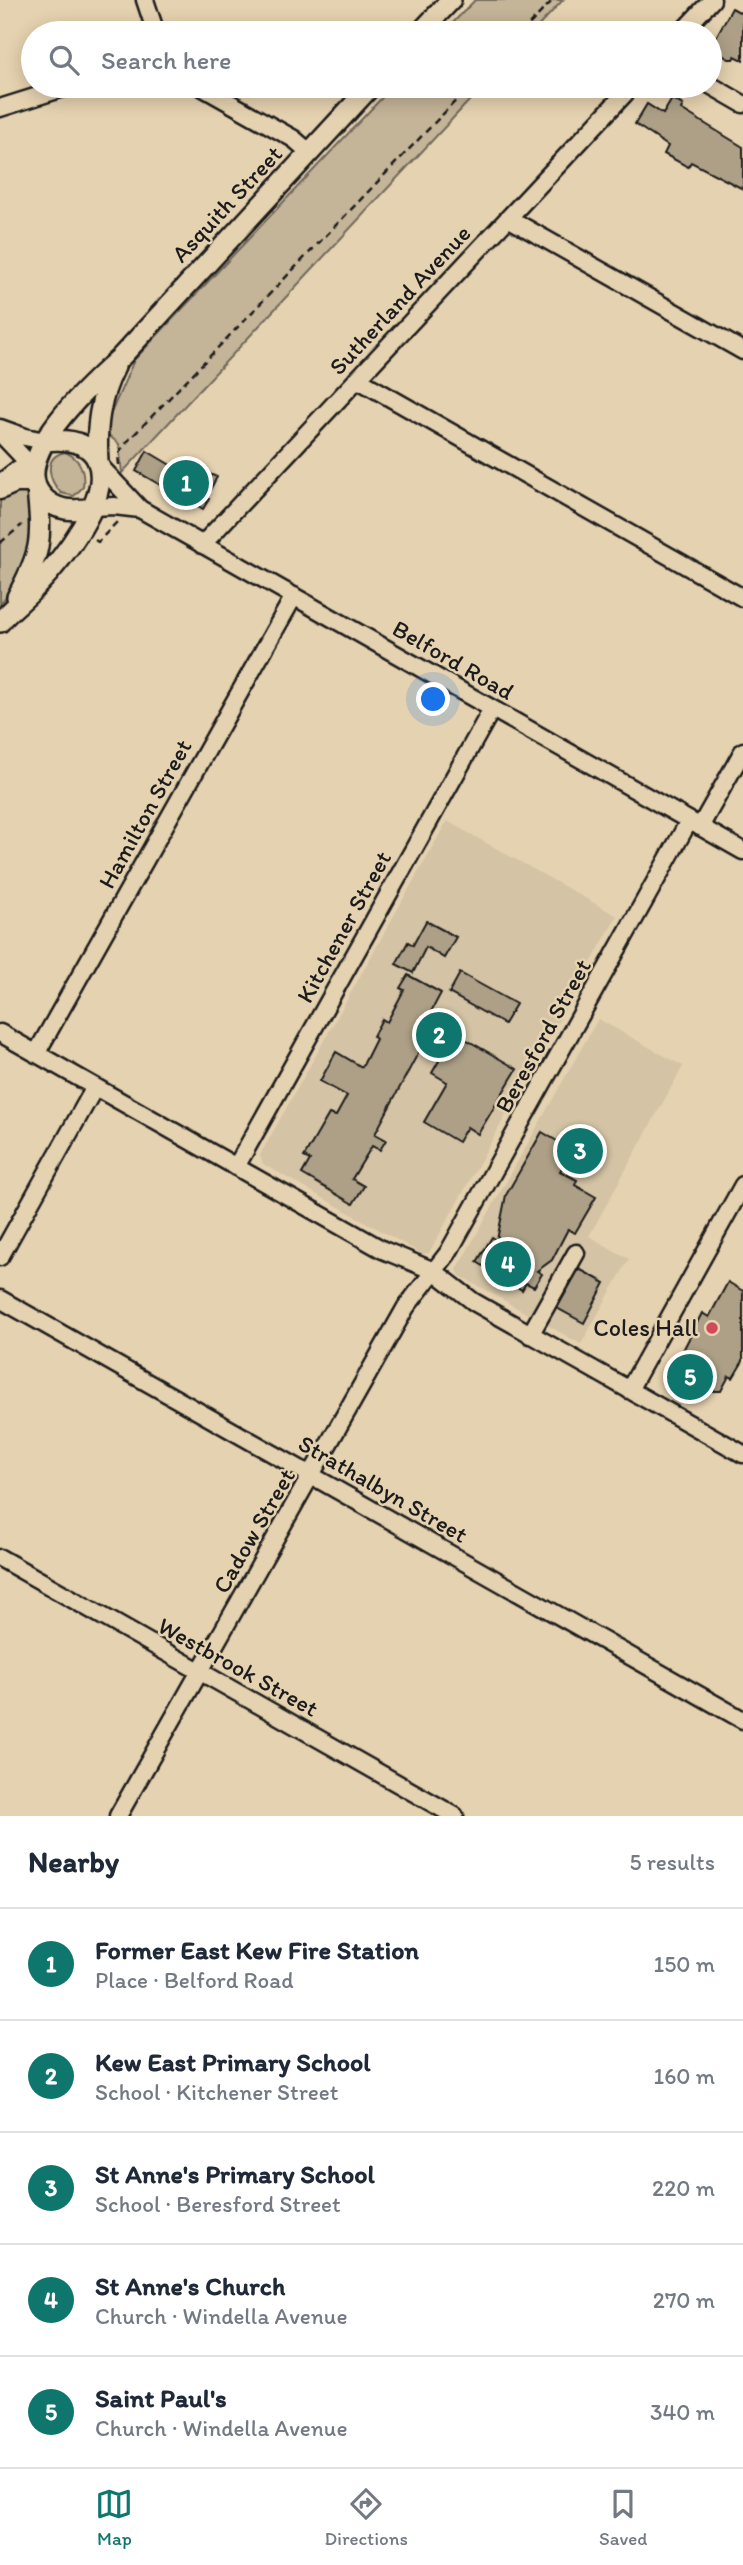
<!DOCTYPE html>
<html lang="en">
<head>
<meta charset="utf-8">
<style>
	body { margin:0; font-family:Itim,sans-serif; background:#f6f6f7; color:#1f2937 }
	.you { position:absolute; left:434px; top:700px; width:24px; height:24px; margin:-18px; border:5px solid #fff; border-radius:50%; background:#1a73e8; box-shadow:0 0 0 10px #1a73e833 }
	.badge { display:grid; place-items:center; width:46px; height:46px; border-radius:50%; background:#0f766e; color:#fff; font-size:23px; font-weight:700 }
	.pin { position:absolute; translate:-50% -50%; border:4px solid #fff; box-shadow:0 2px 7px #0006 }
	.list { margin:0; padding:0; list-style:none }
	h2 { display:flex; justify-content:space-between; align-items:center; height:91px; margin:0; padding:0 28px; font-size:30px }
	h2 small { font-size:23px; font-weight:400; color:#747a83 }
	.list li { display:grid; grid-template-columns:46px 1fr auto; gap:21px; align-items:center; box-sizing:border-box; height:112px; padding:0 28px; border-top:2px solid #e0e1e3 }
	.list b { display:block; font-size:26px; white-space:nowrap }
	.list p { margin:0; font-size:23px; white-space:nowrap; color:#747a83 }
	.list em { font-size:23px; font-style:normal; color:#747a83 }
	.icon { flex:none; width:38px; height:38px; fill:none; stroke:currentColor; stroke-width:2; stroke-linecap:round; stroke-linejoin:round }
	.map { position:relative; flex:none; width:743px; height:1816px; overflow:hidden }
	.search { position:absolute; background:#fff; box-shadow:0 4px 18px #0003; left:21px; right:21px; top:21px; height:77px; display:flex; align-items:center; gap:18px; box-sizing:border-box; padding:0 24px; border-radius:38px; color:#747a83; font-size:26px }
	.sheet { height:651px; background:#fff }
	nav { display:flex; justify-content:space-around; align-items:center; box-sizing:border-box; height:98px; border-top:2px solid #e0e1e3; background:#fff; font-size:19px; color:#747a83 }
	nav a { display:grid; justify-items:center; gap:4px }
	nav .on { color:#0f766e }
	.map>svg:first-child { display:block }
	.built { fill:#d4c3a4 }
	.green { fill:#c4b498; stroke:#70685a; stroke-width:2 }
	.building { fill:#ada087; stroke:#1c1c1c; stroke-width:2 }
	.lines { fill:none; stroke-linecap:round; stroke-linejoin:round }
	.minor-casing { stroke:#1c1c1c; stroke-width:21 }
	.major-casing { stroke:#1c1c1c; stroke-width:24 }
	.path { stroke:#1c1c1c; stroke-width:2.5; stroke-dasharray:7 5; stroke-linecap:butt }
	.minor { stroke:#e5d2b0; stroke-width:16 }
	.major { stroke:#e5d2b0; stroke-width:19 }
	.poi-dot { fill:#d1495b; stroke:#e5d2b0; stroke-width:2.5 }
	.labels { text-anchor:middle; stroke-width:5; stroke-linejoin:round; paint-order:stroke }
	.street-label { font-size:24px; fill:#1c1c1c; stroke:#e5d2b0 }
	.poi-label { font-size:24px; fill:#1c1c1c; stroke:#e5d2b0; text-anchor:end }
</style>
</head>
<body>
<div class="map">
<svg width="743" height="1816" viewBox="0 0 743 1816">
	<rect width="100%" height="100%" fill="#e5d2b0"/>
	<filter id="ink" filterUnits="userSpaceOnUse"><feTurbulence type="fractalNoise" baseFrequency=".0143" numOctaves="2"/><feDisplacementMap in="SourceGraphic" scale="14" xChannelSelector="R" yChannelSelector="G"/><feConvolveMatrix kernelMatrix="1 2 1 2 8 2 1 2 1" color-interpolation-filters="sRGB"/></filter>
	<g filter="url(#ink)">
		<path class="built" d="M 447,821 L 617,916 L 429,1253 L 422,1254 L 263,1164 L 260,1155 Z
			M 598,1019 L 683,1066 L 589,1236 L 629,1259 L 581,1344 L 459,1275 L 457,1269 Z"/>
		<path class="green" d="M 475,0 L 563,0 L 532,33 L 443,33 Z
			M 393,86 L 483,86 L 122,473 L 119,444 L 105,432 L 107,422 L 134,360 Z
			M 65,452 C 81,459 85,471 83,487 L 74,496 L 61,493 C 49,481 42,457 65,452 Z
			M 24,489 C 45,525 25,575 0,604 L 0,498 Z"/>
		<path class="building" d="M 732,8 L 743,14 L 743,60 L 735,56 L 733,59 L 729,59 L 710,48 L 710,41 L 713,36 L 716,37 Z
			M 672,99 L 683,105 L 681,109 L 743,147 L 743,189 L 691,162 L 688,167 L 664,154 L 668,146 L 635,124 L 647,104 L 663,114 Z
			M 147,451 L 174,467 L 177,463 L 195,474 L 197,469 L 217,477 L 206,497 L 209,499 L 203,509 L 186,499 L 184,503 L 166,493 L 169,490 L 136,471 Z
			M 426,921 L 456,937 L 444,958 L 426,947 L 413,973 L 396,964 L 408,942 L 413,945 Z
			M 460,973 L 516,1004 L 504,1024 L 449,993 Z
			M 408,975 L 441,993 L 425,1023 L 432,1027 L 375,1134 L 386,1140 L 380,1150 L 372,1146 L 352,1179 L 364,1186 L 353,1204 L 302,1174 L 310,1160 L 304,1157 L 329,1114 L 336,1116 L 347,1096 L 320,1081 L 336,1052 L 362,1067 L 376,1039 L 373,1036 L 382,1019 L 387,1022 L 404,990 L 400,988 Z
			M 455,1033 L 517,1069 L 478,1134 L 467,1127 L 458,1142 L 424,1122 L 447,1082 L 432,1073 Z
			M 542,1132 L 572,1150 L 560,1171 L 577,1180 L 575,1185 L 596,1197 L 575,1233 L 568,1229 L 552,1260 L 537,1271 L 542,1274 L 534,1287 L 526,1283 L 522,1290 L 477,1262 L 492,1237 L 497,1240 L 506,1195 Z
			M 579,1269 L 605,1283 L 584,1323 L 557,1308 Z
			M 728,1282 L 743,1291 L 743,1361 L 733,1378 L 729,1376 L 721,1391 L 704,1391 L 701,1396 L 680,1396 L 669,1378 L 702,1313 L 709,1317 Z"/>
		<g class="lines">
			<g class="minor-casing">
				<path id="minor" d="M 145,0 L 156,33
					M 681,33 L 712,0
					M 710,85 L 743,104
					M 200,86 L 294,139 L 309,152
					M 0,108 L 70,86
					M 508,218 L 743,351
					M 357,379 L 743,598
					M 0,428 L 25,437 L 45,441
					M 0,433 L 35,470
					M 99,465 L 140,509 L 743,851
					M 0,483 L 18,469 L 34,471
					M 0,491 L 16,484 L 35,484
					M 93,507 L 114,506 L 140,509
					M 202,545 L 632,86
					M 700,827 L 743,751
					M 0,1033 L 383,1250 L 434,1271 L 474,1302 L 743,1454
					M 36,1054 L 294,596
					M 236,1167 L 492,709
					M 0,1257 L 95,1087
					M 0,1299 L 743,1720
					M 530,1335 L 576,1253
					M 629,1390 L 743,1185
					M 0,1558 L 455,1816
					M 118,1816 L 406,1307 L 448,1253 L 689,821"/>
			</g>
			<g class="major-casing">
				<path id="major" d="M 420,33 L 451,0
					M 98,462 C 96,427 99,399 115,367
					M 93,508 C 74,511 56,512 42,496 C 8,457 94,381 121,357 L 371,86
					M 17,597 C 42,551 42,540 37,489
					M 0,622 C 11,609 24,600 35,588 C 59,563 114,497 97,460 C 88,440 64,439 45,441"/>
			</g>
			<path class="path" d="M 521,33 L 553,0
				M 119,465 L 118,454 L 127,442 L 470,86
				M 95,540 L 98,542 L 117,522
				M 0,543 L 22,525"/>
			<use href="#minor" class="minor"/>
			<use href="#major" class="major"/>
		</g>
	</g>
	<circle class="poi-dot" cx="712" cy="1328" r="7"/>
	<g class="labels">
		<g class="street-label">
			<text transform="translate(227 204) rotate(-47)" y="8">Asquith Street</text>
			<text transform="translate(400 300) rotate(-47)" y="8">Sutherland Avenue</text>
			<text transform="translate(453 660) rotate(30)" y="8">Belford Road</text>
			<text transform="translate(145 814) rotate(-61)" y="8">Hamilton Street</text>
			<text transform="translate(344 927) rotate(-61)" y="8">Kitchener Street</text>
			<text transform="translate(543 1036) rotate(-61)" y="8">Beresford Street</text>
			<text transform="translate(383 1489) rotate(30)" y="8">Strathalbyn Street</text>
			<text transform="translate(254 1531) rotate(-60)" y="8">Cadow Street</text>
			<text transform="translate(238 1667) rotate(29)" y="8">Westbrook Street</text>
		</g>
		<g class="poi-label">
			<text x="698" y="1336">Coles Hall</text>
		</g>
	</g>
</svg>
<div class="you"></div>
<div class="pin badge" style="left:186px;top:483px">1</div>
<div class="pin badge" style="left:439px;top:1035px">2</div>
<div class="pin badge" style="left:580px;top:1151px">3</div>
<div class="pin badge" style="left:508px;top:1264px">4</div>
<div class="pin badge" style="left:690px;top:1377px">5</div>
<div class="search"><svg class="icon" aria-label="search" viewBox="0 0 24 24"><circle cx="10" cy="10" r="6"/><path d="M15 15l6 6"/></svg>Search here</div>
</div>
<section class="sheet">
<h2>Nearby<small>5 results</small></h2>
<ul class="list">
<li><span class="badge">1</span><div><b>Former East Kew Fire Station</b><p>Place · Belford Road</p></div><em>150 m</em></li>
<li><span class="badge">2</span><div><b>Kew East Primary School</b><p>School · Kitchener Street</p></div><em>160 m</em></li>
<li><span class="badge">3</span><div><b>St Anne's Primary School</b><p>School · Beresford Street</p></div><em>220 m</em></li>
<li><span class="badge">4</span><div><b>St Anne's Church</b><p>Church · Windella Avenue</p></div><em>270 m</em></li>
<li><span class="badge">5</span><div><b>Saint Paul's</b><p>Church · Windella Avenue</p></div><em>340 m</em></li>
</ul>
</section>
<nav>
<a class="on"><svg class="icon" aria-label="map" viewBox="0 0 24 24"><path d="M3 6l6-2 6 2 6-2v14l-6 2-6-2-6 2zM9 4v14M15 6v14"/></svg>Map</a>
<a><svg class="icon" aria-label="directions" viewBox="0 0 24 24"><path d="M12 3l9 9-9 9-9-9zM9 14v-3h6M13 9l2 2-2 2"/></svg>Directions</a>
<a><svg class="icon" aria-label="saved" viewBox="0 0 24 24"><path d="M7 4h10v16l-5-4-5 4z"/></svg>Saved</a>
</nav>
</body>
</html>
